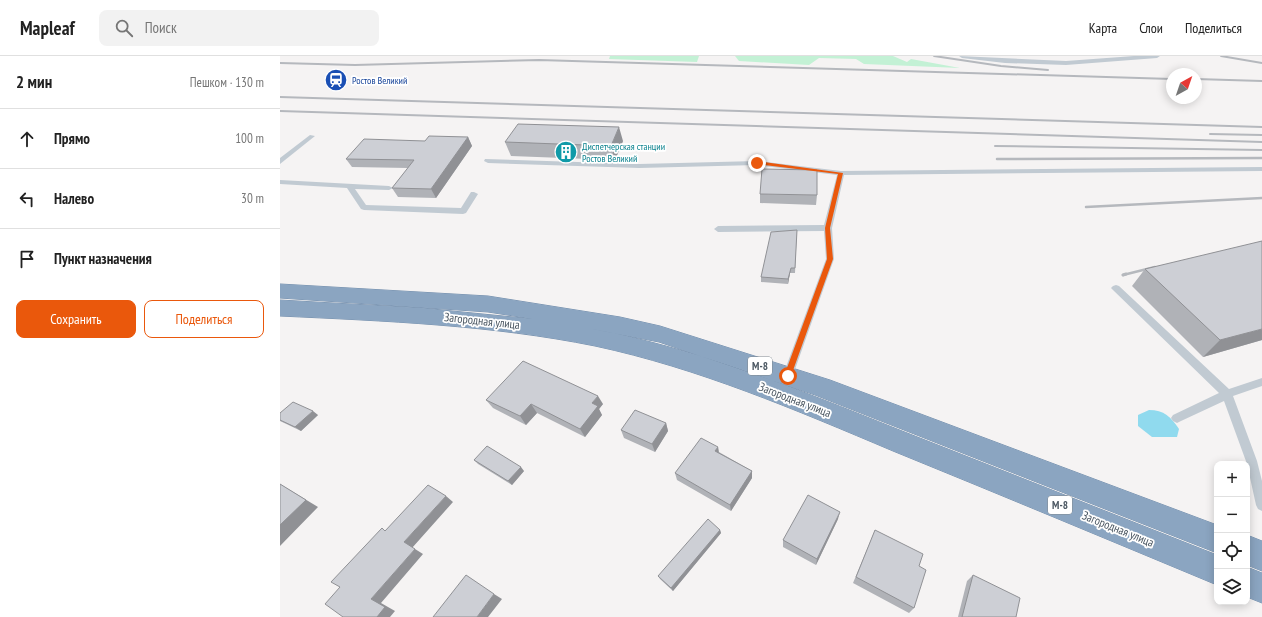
<!DOCTYPE html>
<html lang="ru">
<head>
<meta charset="utf-8">
<style>
	body { margin:0; font-family:"PT Sans Narrow",sans-serif; background:#f2f2f2; color:#222 }
	.controls { position:absolute; right:12px; bottom:12px; display:grid; overflow:hidden; border-radius:8px; box-shadow:0 2px 10px #0003 }
	.controls button { width:36px; height:36px; display:grid; place-items:center; padding:0; border:0; border-bottom:1px solid #e0e0e0; background:#fff; color:#222; font:20px sans-serif }
	.compass { position:absolute; left:886px; top:12px; width:36px; height:36px; border-radius:50%; background:#fff; box-shadow:0 2px 10px #0003; rotate:40deg }
	.stop { position:absolute; width:12px; height:12px; margin:-9px; border:3px solid #ea580c; border-radius:50%; background:#fff }
	.stop.end { background:#ea580c; border-color:#fff; box-shadow:0 1px 4px #0008 }
	.list { margin:0; padding:0; list-style:none }
	h2 { display:flex; justify-content:space-between; align-items:center; height:52px; margin:0; padding:0 16px; font-size:17px }
	h2 small { font-size:13px; font-weight:400; color:#767676 }
	.list li { display:grid; grid-template-columns:26px 1fr auto; gap:12px; align-items:center; box-sizing:border-box; height:60px; padding:0 16px; border-top:1px solid #e0e0e0 }
	.list b { display:block; font-size:15px; white-space:nowrap }
	.list em { font-size:13px; font-style:normal; color:#767676 }
	.actions { display:flex; gap:8px; padding:12px 16px }
	.actions a { flex:1; padding:9px 0; border:1px solid #ea580c; border-radius:8px; text-align:center; font-size:14px; color:#ea580c }
	.actions .main { background:#ea580c; color:#fff }
	.icon { flex:none; width:22px; height:22px; fill:none; stroke:currentColor; stroke-width:2; stroke-linecap:round; stroke-linejoin:round }
	.map { position:relative; flex:none; width:982px; height:561px; overflow:hidden }
	header { display:flex; align-items:center; gap:24px; box-sizing:border-box; height:56px; padding:0 20px; background:#fff; border-bottom:1px solid #e0e0e0 }
	header strong { font-size:19px }
	nav { display:flex; gap:22px; margin-inline-start:auto; font-size:14px }
	.search { width:280px; height:36px; background:#f2f2f2; display:flex; align-items:center; gap:10px; box-sizing:border-box; padding:0 14px; border-radius:8px; color:#767676; font-size:15px }
	main { display:flex }
	aside { flex:1; background:#fff }
	.map>svg:first-child { display:block }
	.green { fill:#c3f1d5 }
	.water { fill:#90daee }
	.lines { fill:none; stroke-linecap:round; stroke-linejoin:round }
	.highway-casing { stroke:#7690ad; stroke-width:1 }
	.lane { fill:#c1cad2; fill-rule:evenodd }
	.highway { fill:#8ba5c1; fill-rule:evenodd }
	.rail-far2 { stroke:#b5b8bd; stroke-width:2 }
	.rail-far1 { stroke:#b5b8bd; stroke-width:2.5 }
	.rail { stroke:#b5b8bd; stroke-width:3 }
	.wall { fill:#b0b2b7 }
	.shaded-wall { fill:#909195 }
	.building { fill:#cdcfd5; stroke:#909195 }
	.route { fill:#ea580c }
	.labels { text-anchor:middle; stroke-width:3.5; stroke-linejoin:round; paint-order:stroke }
	.far-transit-label { font-size:10px; fill:#164399; stroke:#fff; text-anchor:start }
	.far-culture-label { font-size:10px; fill:#0d838f; stroke:#fff; text-anchor:start }
	.shield { fill:#fff; stroke:#808990; stroke-width:1 }
	.shield-label { font-size:11px; font-weight:bold; fill:#4a5661 }
	.street-label { font-size:12px; fill:#4a5661; stroke:#fff }
</style>
</head>
<body>
<header>
<strong>Mapleaf</strong>
<div class="search"><svg class="icon" aria-label="search" viewBox="0 0 24 24"><circle cx="10" cy="10" r="6"/><path d="M15 15l6 6"/></svg>Поиск</div>
<nav><a>Карта</a><a>Слои</a><a>Поделиться</a></nav>
</header>
<main>
<aside>
<h2>2 мин<small>Пешком · 130 m</small></h2>
<ul class="list">
<li><svg class="icon" aria-label="ahead" viewBox="0 0 24 24"><path d="M12 20V5M6 11l6-6 6 6"/></svg><div><b>Прямо</b></div><em>100 m</em></li>
<li><svg class="icon" aria-label="left" viewBox="0 0 24 24"><path d="M17 20v-9H6M10 6l-5 5 5 5"/></svg><div><b>Налево</b></div><em>30 m</em></li>
<li><svg class="icon" aria-label="arrive" viewBox="0 0 24 24"><path d="M6 21V4h12l-3 4 3 4H6"/></svg><div><b>Пункт назначения</b></div></li>
</ul>
<div class="actions"><a class="main">Сохранить</a><a>Поделиться</a></div>
</aside>
<div class="map">
<svg width="982" height="561" viewBox="0 0 982 561">
	<rect width="100%" height="100%" fill="#f5f3f3"/>
	<path class="green" d="M 330,0 L 419,0 L 417,6 L 329,3 Z
		M 455,0 L 613,0 L 627,6 L 631,3 L 680,12 L 584,8 L 576,3 L 539,2 L 529,9 L 459,5 Z"/>
	<path class="water" d="M 869,354 C 884,354 891,361 899,373 L 897,381 L 872,381 L 858,370 L 858,359 Z"/>
	<g class="lines">
		<g class="highway-casing">
			<path id="highway" d="M 0,228 L 208,240 L 340,261 L 380,270 L 550,324 L 937,469 L 937,497 L 535,339 L 379,286 L 307,272 C 414,291 517,333 617,373 C 724,415 830,457 937,499 L 937,529 C 829,484 721,439 613,395 C 516,354 418,312 315,290 C 211,269 105,265 0,260 L 0,244 L 142,252 L 253,263 L 208,256 L 0,242 Z
				M 967,479 L 982,485 L 982,515 L 967,509 Z
				M 967,511 L 982,517 L 982,547 L 967,541 Z"/>
		</g>
		<path class="lane" d="M 679,0 L 786,5 L 854,0 L 880,0 L 877,2 L 786,9 L 725,7 L 682,2 Z
			M 30,79 L 35,80 L 0,108 L 0,102 Z
			M 205,103 L 359,108 L 477,105 L 561,115 L 982,111 L 982,115 L 564,119 L 552,172 L 554,203 L 513,319 L 512,322 L 508,323 L 504,322 L 503,319 L 546,203 L 544,175 L 438,176 L 434,173 L 438,170 L 544,169 L 557,119 L 477,109 L 359,112 L 208,107 L 204,105 Z
			M 0,124 L 109,130 L 113,132 L 109,134 L 75,133 L 86,149 L 181,152 L 191,136 L 194,136 L 198,138 L 186,157 L 183,158 L 84,154 L 81,153 L 67,132 L 0,128 Z
			M 836,229 L 839,230 L 949,333 L 982,322 L 982,330 L 953,340 L 977,405 L 982,425 L 982,455 L 978,453 L 976,449 L 967,408 L 944,345 L 901,365 L 897,367 L 893,365 L 891,362 L 893,359 L 939,337 L 833,234 L 831,232 L 833,230 Z"/>
		<use href="#highway" class="highway"/>
		<path class="rail-far2" d="M 654,0 L 721,10 L 768,14
			M 941,0 L 982,7
			M 0,7 L 75,9 L 259,4 L 892,23
			M 916,23 L 982,25
			M 0,41 L 982,71
			M 0,55 L 982,86
			M 930,78 L 982,79
			M 715,90 L 982,94"/>
		<path class="rail-far1" d="M 717,103 L 982,102
			M 806,151 L 982,142
			M 843,219 L 875,211"/>
		<path class="rail" d="M 843,219 L 846,218"/>
	</g>
	<path class="wall" d="M 188,81 L 192,90 L 156,142 L 118,141 L 112,132 L 128,112 L 72,111 L 66,103 L 145,85 Z
		M 343,85 L 335,104 L 231,100 L 225,86 Z
		M 480,138 L 537,139 L 536,149 L 480,147 Z
		M 517,174 L 515,217 L 510,217 L 508,228 L 481,226 L 481,221 Z
		M 865,213 L 982,284 L 923,301 L 852,230 Z
		M 206,344 L 323,348 L 319,353 L 322,359 L 305,381 L 257,357 L 246,369 L 213,352 Z
		M 0,357 L 38,359 L 21,375 L 0,365 Z
		M 386,367 L 388,375 L 375,396 L 344,382 L 341,374 Z
		M 438,391 L 439,396 L 472,415 L 472,422 L 451,455 L 397,424 L 395,417 Z
		M 194,404 L 244,415 L 232,429 L 198,408 Z
		M 558,463 L 536,509 L 503,491 L 503,484 Z
		M 440,474 L 441,477 L 393,535 L 380,523 L 378,520 Z
		M 595,474 L 639,510 L 634,552 L 629,557 L 573,527 Z
		M 693,519 L 736,561 L 678,561 L 687,525 Z"/>
	<path class="shaded-wall" d="M 339,71 L 343,85 L 335,104 L 331,90 Z
		M 188,81 L 192,90 L 156,142 L 151,133 Z
		M 511,212 L 510,217 L 508,228 L 508,223 Z
		M 982,273 L 982,284 L 923,301 L 940,284 Z
		M 318,340 L 323,348 L 319,353 L 322,359 L 305,381 L 300,373 L 312,347 Z
		M 251,348 L 257,357 L 246,369 L 240,360 Z
		M 33,355 L 38,359 L 21,375 L 15,371 Z
		M 386,367 L 388,375 L 375,396 L 372,388 Z
		M 438,391 L 439,399 L 435,395 Z
		M 241,411 L 244,415 L 232,429 L 228,425 Z
		M 472,415 L 472,422 L 451,455 L 450,449 Z
		M 0,428 L 38,451 L 0,490 Z
		M 166,440 L 173,446 L 132,492 L 124,486 Z
		M 560,456 L 558,463 L 536,509 L 537,503 Z
		M 440,474 L 441,477 L 393,535 L 391,532 Z
		M 135,493 L 143,498 L 101,547 L 115,555 L 110,561 L 97,561 L 91,543 Z
		M 214,538 L 222,543 L 208,561 L 197,561 Z"/>
	<path class="building" d="M 238,68 L 339,71 L 331,90 L 225,86 Z
		M 149,80 L 188,81 L 151,133 L 112,132 L 134,104 L 66,103 L 84,83 L 145,85 Z
		M 482,113 L 537,114 L 537,139 L 480,138 Z
		M 517,174 L 515,212 L 511,212 L 508,223 L 481,221 L 491,176 Z
		M 982,185 L 982,273 L 940,284 L 865,213 Z
		M 243,305 L 318,340 L 312,347 L 318,350 L 300,373 L 251,348 L 240,360 L 206,344 Z
		M 13,346 L 33,355 L 15,371 L 0,364 L 0,357 Z
		M 355,354 L 386,367 L 372,388 L 341,374 Z
		M 421,382 L 438,391 L 435,395 L 472,415 L 450,449 L 395,417 Z
		M 207,390 L 241,411 L 228,425 L 194,404 Z
		M 0,428 L 26,444 L 0,469 Z
		M 148,429 L 166,440 L 124,486 L 135,493 L 91,543 L 105,551 L 97,561 L 63,561 L 45,548 L 60,531 L 51,526 L 102,472 L 105,475 Z
		M 528,439 L 560,456 L 537,503 L 503,484 Z
		M 428,463 L 440,474 L 391,532 L 378,520 Z
		M 595,474 L 643,498 L 639,510 L 646,514 L 634,552 L 576,521 Z
		M 186,519 L 214,538 L 197,561 L 153,561 Z
		M 693,519 L 740,542 L 736,561 L 682,561 Z"/>
	<path class="route" d="M 477,105 L 563,117 L 550,172 L 553,203 L 511,320 L 508,322 L 504,320 L 547,203 L 545,172 L 558,118 L 475,108 Z"/>
	<defs>
		<g id="station-disc" transform="scale(1.15)"><circle r="9.5" fill="#1a4fb4" stroke="#fff"/><path d="M-3-6H3Q5-6 5-4V2Q5 4 3 4L4.5 6H3L1.5 4h-3L-3 6H-4.5L-3 4Q-5 4-5 2V-4Q-5-6-3-6ZM-3.5-4v3h7v-3ZM-3.5 1v1.5H-2V1ZM2 1v1.5H3.5V1Z" fill="#fff"/></g>
		<g id="building-disc" transform="scale(1.15)"><circle r="9.5" fill="#0f9aa8" stroke="#fff"/><path d="M-4-6H4V6H1V3H-1V6H-4ZM-2.5-4.3h1.7v1.8h-1.7ZM.8-4.3h1.7v1.8H.8ZM-2.5-1h1.7V.8h-1.7ZM.8-1h1.7V.8H.8Z" fill="#fff"/></g>
	</defs>
	<g fill-rule="evenodd">
		<use href="#station-disc" x="56" y="24"/>
		<use href="#building-disc" x="286" y="96"/>
	</g>
	<g class="labels">
		<g class="far-transit-label">
			<text x="72" y="28">Ростов Великий</text>
		</g>
		<g class="far-culture-label">
			<text x="302" y="94">Диспетчерская станции<tspan x="302" dy="12">Ростов Великий</tspan></text>
		</g>
		<g class="shield">
			<rect x="468" y="301" width="24" height="18" rx="3"/>
			<rect x="768" y="440" width="24" height="18" rx="3"/>
		</g>
		<g class="shield-label">
			<text x="480" y="314">М-8</text>
			<text x="780" y="453">М-8</text>
		</g>
		<g class="street-label">
			<text transform="translate(202 265) rotate(6)" y="4">Загородная улица</text>
			<text transform="translate(515 344) rotate(21)" y="4">Загородная улица</text>
			<text transform="translate(838 473) rotate(22)" y="4">Загородная улица</text>
		</g>
	</g>
</svg>
<div class="controls">
<button>+</button>
<button>−</button>
<button><svg class="icon" aria-label="locate" viewBox="0 0 24 24"><circle cx="12" cy="12" r="6"/><path d="M12 2v4M12 18v4M2 12h4M18 12h4"/></svg></button>
<button><svg class="icon" aria-label="layers" viewBox="0 0 24 24"><path d="M12 4l9 5-9 5-9-5zM3 14l9 5 9-5"/></svg></button>
</div>
<svg class="compass" viewBox="-18 -18 36 36"><path d="M0-13l5 13h-10z" fill="#e53935"/><path d="M0 13l5-13h-10z" fill="#767676"/></svg>
<div class="stop" style="left:508px;top:320px"></div>
<div class="stop end" style="left:477px;top:107px"></div>
</div>
</main>
</body>
</html>
